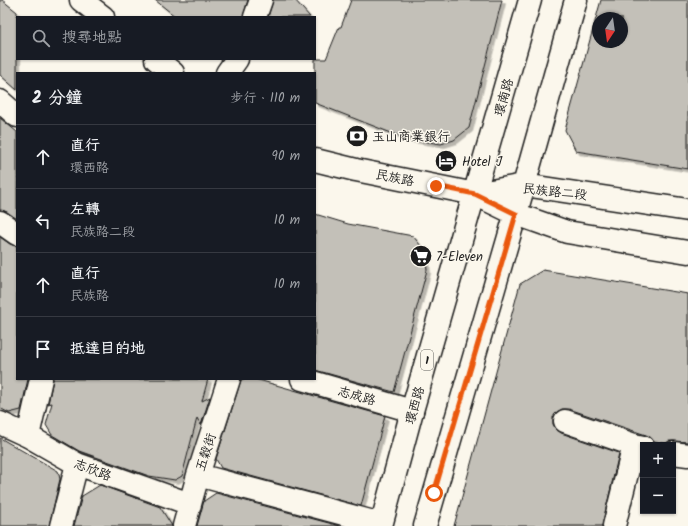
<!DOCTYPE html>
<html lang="zh-TW">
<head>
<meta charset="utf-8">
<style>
	body { margin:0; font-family:Kalam,"LXGW WenKai TC",sans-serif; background:#242831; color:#f1f3f6 }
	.controls { position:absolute; right:12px; bottom:12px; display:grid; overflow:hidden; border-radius:0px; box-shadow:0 1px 3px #0004 }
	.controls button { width:36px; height:36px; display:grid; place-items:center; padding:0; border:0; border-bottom:1px solid #363941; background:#171b24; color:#f1f3f6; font:20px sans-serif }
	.compass { position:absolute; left:592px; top:12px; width:36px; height:36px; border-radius:50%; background:#171b24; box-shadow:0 1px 3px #0004; rotate:193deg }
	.stop { position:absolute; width:12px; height:12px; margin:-9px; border:3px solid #ea580c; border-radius:50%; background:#fff }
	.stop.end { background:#ea580c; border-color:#fff; box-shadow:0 1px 4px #0008 }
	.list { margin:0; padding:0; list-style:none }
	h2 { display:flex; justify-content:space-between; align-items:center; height:52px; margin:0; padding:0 16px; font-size:17px }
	h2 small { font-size:13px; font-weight:400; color:#9ea1a6 }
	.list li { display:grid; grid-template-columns:26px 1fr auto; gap:12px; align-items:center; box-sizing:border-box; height:64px; padding:0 16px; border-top:1px solid #363941 }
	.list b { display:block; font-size:15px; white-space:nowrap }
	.list p { margin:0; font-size:13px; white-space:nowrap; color:#9ea1a6 }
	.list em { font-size:13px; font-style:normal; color:#9ea1a6 }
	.icon { flex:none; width:22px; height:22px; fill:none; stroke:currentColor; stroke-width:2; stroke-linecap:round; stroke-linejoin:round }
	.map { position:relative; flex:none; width:688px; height:526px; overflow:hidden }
	.search { position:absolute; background:#171b24; box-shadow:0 1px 3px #0004; left:16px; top:16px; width:300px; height:44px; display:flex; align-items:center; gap:10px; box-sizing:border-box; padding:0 14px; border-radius:0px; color:#9ea1a6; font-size:15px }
	.panel { position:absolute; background:#171b24; box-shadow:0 1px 3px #0004; left:16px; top:72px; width:300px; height:308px; border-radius:0px }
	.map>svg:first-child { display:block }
	.building { fill:#c3c0b8; stroke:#1c1c1c; fill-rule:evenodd; filter:url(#shadow) }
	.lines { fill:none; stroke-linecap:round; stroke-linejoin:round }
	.minor-casing { stroke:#1c1c1c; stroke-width:25 }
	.major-casing { stroke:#1c1c1c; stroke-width:25 }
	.minor { stroke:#fbf7ec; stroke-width:22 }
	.major { stroke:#fbf7ec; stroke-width:22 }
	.route { stroke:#ea580c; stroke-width:5 }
	.labels { text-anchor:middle; stroke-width:3; stroke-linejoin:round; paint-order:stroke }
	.shield { fill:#fbf7ec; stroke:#5f5e5a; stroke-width:1 }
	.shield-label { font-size:12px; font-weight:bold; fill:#1c1c1c }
	.street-label { font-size:13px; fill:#1c1c1c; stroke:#fbf7ec }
	.poi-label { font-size:13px; fill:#1c1c1c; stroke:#fbf7ec; text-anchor:start }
</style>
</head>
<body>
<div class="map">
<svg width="688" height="526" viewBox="0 0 688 526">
	<defs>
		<filter id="shadow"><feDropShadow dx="3.5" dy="3.5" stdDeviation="0" flood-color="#0004"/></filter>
	</defs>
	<rect width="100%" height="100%" fill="#fbf7ec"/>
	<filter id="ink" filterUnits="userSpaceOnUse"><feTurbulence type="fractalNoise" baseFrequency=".025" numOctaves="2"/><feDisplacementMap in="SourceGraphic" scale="8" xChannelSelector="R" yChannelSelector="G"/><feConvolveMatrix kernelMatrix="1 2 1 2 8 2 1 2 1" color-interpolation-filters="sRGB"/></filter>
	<g filter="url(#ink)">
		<path class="building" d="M 0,0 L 2,0 L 17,12 L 17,90 L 0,75 Z
			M 155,0 L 248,0 L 243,17 L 176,17 Z
			M 273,0 L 295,0 L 310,17 L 268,17 Z
			M 351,0 L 502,0 L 469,128 L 454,140 L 441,144 L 404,138 L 315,103 L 315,59 L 326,59 L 339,27 L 341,27 Z
			M 601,0 L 688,0 L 688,169 L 576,151 L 565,130 ZM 598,18 L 622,18 L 622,42 L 598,42 Z
			M 0,118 L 17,132 L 17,219 L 7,212 L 0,210 Z
			M 315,214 L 348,224 L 413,236 L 425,251 L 427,270 L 394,392 L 315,370 Z
			M 0,237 L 10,244 L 17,246 L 17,379 L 28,379 L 21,410 L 9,413 L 0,408 Z
			M 543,270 L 688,294 L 688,442 L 674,441 L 669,441 L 666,443 L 654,442 L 651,438 L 646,435 L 569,409 L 562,409 L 557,412 L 553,417 L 553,424 L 556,429 L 561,433 L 619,453 L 602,526 L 454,526 L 520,284 Z
			M 53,379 L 208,379 L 202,401 L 210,397 L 201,425 L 197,418 L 182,476 L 175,480 L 149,476 L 79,451 L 52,435 L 46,425 L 52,403 L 48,404 Z
			M 243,379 L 255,379 L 385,416 L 361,506 L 221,468 L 216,459 L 241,380 Z
			M 0,438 L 58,471 L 60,479 L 49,526 L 0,526 Z
			M 100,485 L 160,507 L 172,526 L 74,526 L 82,496 Z
			M 216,493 L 340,526 L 197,526 L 204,501 Z"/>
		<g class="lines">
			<g class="minor-casing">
				<path id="minor" d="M 255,17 L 261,0
					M 227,73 L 237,59
					M 0,101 L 17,116
					M 0,222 L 17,234
					M 302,379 L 412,411
					M 565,421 L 634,445 L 643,447
					M 0,423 L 28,436 L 77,464 L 190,504
					M 28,436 L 41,379
					M 673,453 L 688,455
					M 198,475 L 381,524
					M 61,526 L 77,464
					M 184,526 L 198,475 L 229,379
					M 614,526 L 634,445"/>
			</g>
			<g class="major-casing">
				<path id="major" d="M 81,0 L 103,17
					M 156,59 L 173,73
					M 315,160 L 356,170 L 475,194 L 516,214 L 567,232 L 688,252
					M 475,194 L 524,185 L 688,210
					M 381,526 L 412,411 L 530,0
					M 425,526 L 524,185 L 576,0"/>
			</g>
			<use href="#minor" class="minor"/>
			<use href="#major" class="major"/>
		</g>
	</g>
	<g class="lines" filter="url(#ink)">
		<path class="route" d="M 434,493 L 516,214 L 475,194 L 436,186"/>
	</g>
	<defs>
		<g id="bank-disc" transform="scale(1.15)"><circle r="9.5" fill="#1c1c1c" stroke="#fbf7ec"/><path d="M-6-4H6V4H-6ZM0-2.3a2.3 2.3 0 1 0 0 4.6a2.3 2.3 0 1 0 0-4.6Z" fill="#fff"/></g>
		<g id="hotel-disc" transform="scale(1.15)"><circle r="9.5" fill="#1c1c1c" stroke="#fbf7ec"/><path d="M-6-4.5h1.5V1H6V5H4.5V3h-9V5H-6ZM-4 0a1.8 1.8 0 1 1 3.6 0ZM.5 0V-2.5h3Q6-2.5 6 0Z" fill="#fff"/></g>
		<g id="supermarket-disc" transform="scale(1.15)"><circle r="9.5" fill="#1c1c1c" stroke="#fbf7ec"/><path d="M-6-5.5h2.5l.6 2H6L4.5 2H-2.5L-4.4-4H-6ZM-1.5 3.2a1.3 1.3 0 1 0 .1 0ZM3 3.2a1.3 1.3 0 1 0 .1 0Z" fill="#fff"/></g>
	</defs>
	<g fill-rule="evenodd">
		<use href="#bank-disc" x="357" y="136"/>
		<use href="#hotel-disc" x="446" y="161"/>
		<use href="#supermarket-disc" x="421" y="256"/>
	</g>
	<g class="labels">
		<rect class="shield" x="421" y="350" width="12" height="20" rx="3"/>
		<g class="shield-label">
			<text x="427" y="364">1</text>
		</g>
		<g class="street-label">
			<text transform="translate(503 97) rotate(-74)" y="5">環南路</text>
			<text transform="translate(395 177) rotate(11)" y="5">民族路</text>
			<text transform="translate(555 191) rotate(6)" y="5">民族路二段</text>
			<text transform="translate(357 395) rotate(16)" y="5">志成路</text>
			<text transform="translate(414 405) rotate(-74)" y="5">環西路</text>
			<text transform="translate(205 452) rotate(-72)" y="5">五穀街</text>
			<text transform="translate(93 469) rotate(21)" y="5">志欣路</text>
		</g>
		<g class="poi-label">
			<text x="372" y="141">玉山商業銀行</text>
			<text x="462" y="166">Hotel J</text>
			<text x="436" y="261">7-Eleven</text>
		</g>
	</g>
</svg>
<div class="controls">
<button>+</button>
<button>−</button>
</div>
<svg class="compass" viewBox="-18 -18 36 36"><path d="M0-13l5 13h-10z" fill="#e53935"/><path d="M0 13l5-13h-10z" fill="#9ea1a6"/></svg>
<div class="stop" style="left:434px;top:493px"></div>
<div class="stop end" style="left:436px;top:186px"></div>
<div class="search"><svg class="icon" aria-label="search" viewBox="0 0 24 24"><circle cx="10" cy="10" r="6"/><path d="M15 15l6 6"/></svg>搜尋地點</div>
<section class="panel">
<h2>2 分鐘<small>步行 · 110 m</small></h2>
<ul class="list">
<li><svg class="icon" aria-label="ahead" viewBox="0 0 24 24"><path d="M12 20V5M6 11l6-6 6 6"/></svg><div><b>直行</b><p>環西路</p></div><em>90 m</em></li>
<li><svg class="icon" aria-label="left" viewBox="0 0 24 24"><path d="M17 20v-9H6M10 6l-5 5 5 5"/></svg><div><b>左轉</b><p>民族路二段</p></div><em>10 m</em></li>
<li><svg class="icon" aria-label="ahead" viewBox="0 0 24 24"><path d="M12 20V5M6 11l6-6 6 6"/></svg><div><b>直行</b><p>民族路</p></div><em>10 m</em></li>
<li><svg class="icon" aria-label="arrive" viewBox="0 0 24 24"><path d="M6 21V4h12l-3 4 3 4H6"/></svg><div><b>抵達目的地</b></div></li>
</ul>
</section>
</div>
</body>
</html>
